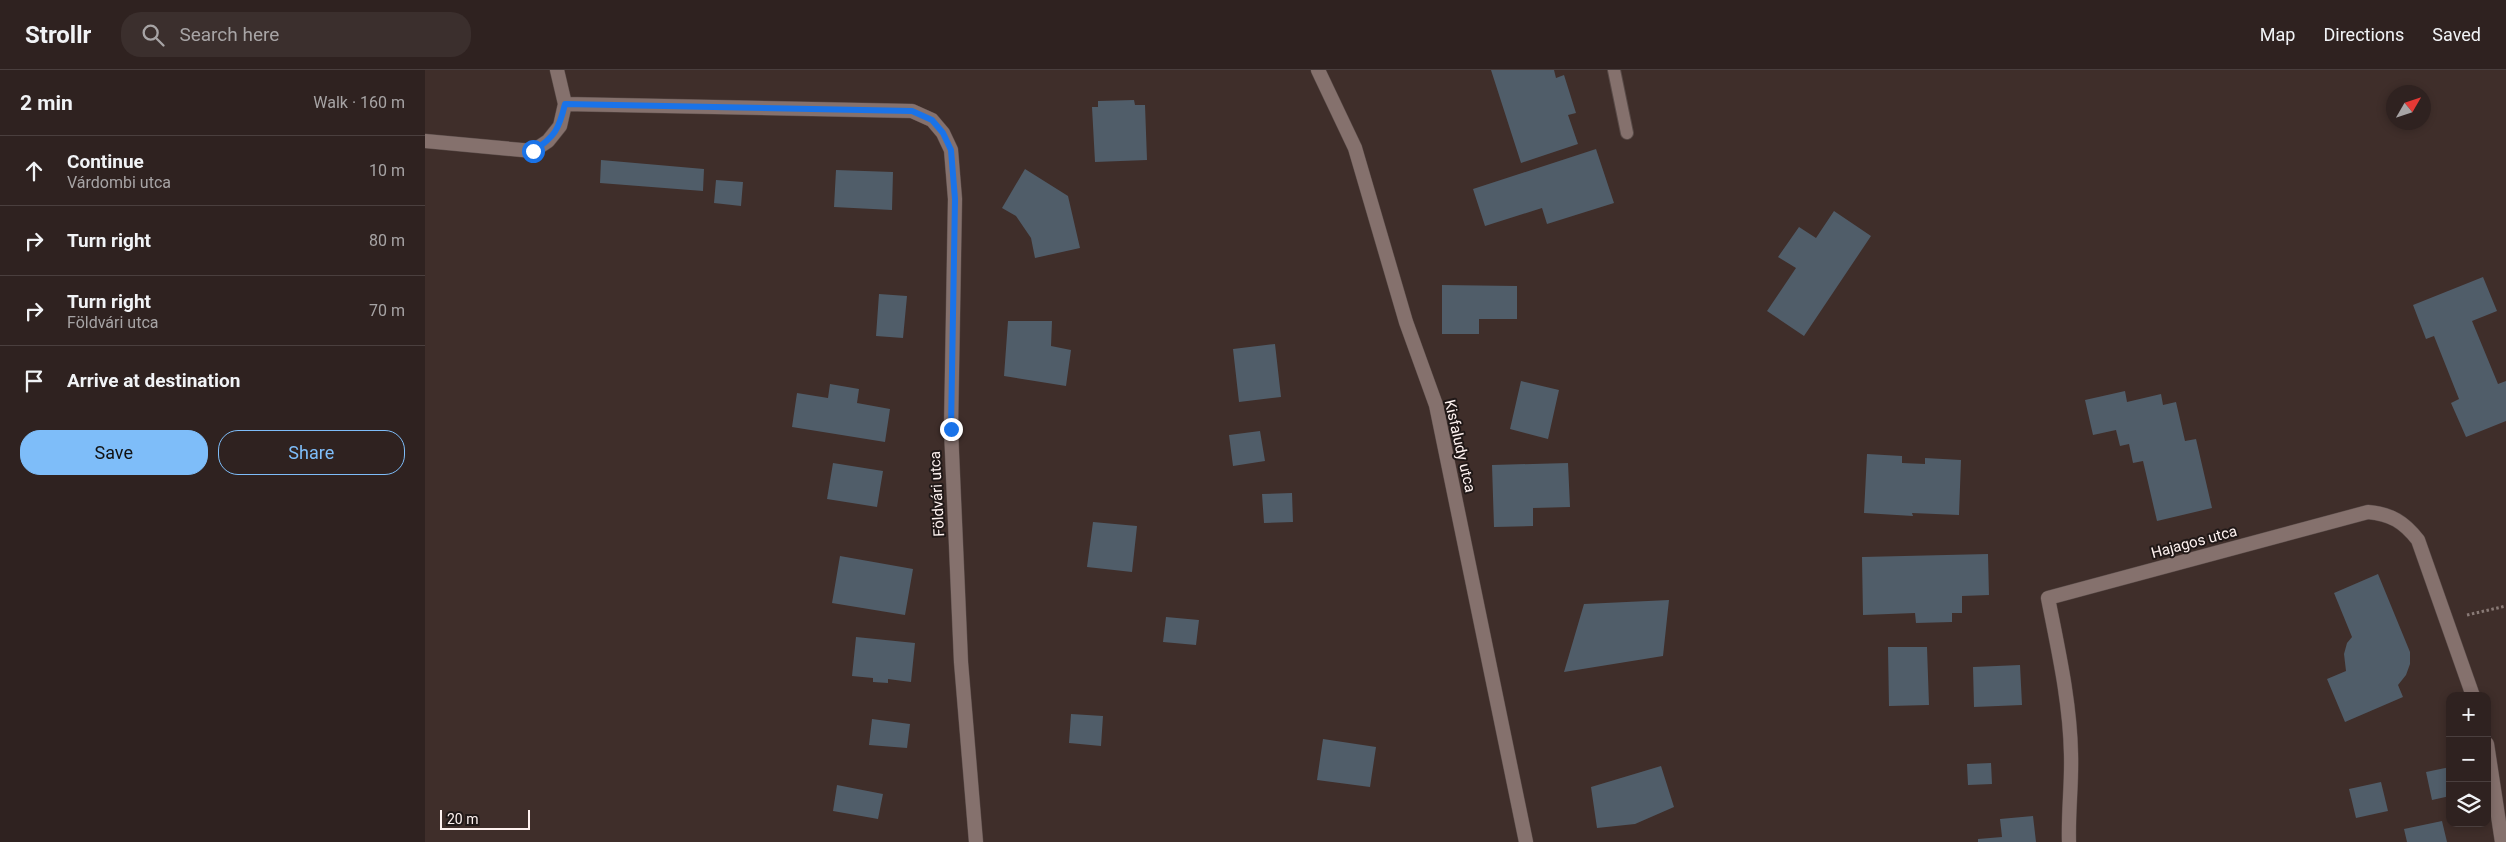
<!DOCTYPE html>
<html lang="en">
<head>
<meta charset="utf-8">
<style>
	body { margin:0; font-family:Roboto,sans-serif; background:#3b2f2d; color:#f1f3f6 }
	.controls { position:absolute; right:15px; bottom:15px; display:grid; overflow:hidden; border-radius:10px; box-shadow:0 2px 8px #0003 }
	.controls button { width:45px; height:45px; display:grid; place-items:center; padding:0; border:0; border-bottom:1px solid #4a3f3e; background:#2f2220; color:#f1f3f6; font:25px sans-serif }
	.compass { position:absolute; left:1961px; top:15px; width:45px; height:45px; border-radius:50%; background:#2f2220; box-shadow:0 2px 8px #0003; rotate:51deg }
	.scale { position:absolute; left:15px; bottom:12px; width:90px; box-sizing:border-box; padding-left:5px; border:2px solid #fef2f0; border-top:0; font-size:14px; line-height:18px; white-space:nowrap; color:#fef2f0; -webkit-text-stroke:4px #201817; paint-order:stroke }
	.stop { position:absolute; width:15px; height:15px; margin:-11px; border:4px solid #1a73e8; border-radius:50%; background:#fff }
	.stop.end { background:#1a73e8; border-color:#fff; box-shadow:0 1px 5px #0008 }
	.list { margin:0; padding:0; list-style:none }
	h2 { display:flex; justify-content:space-between; align-items:center; height:65px; margin:0; padding:0 20px; font-size:21px }
	h2 small { font-size:16px; font-weight:400; color:#a7a4a5 }
	.list li { display:grid; grid-template-columns:32px 1fr auto; gap:15px; align-items:center; box-sizing:border-box; height:70px; padding:0 20px; border-top:1px solid #4a3f3e }
	.list b { display:block; font-size:19px; white-space:nowrap }
	.list p { margin:0; font-size:16px; white-space:nowrap; color:#a7a4a5 }
	.list em { font-size:16px; font-style:normal; color:#a7a4a5 }
	.actions { display:flex; gap:10px; padding:15px 20px }
	.actions a { flex:1; padding:11px 0; border:1px solid #7ebdf9; border-radius:20px; text-align:center; font-size:18px; color:#7ebdf9 }
	.actions .main { background:#7ebdf9; color:#111 }
	.icon { flex:none; width:28px; height:28px; fill:none; stroke:currentColor; stroke-width:2; stroke-linecap:round; stroke-linejoin:round }
	.map { position:relative; flex:none; width:2081px; height:772px; overflow:hidden }
	header { display:flex; align-items:center; gap:30px; box-sizing:border-box; height:70px; padding:0 25px; background:#2f2220; border-bottom:1px solid #4a3f3e }
	header strong { font-size:24px }
	nav { display:flex; gap:28px; margin-inline-start:auto; font-size:18px }
	.search { width:350px; height:45px; background:#3b2f2d; display:flex; align-items:center; gap:12px; box-sizing:border-box; padding:0 18px; border-radius:20px; color:#a7a4a5; font-size:19px }
	main { display:flex }
	aside { flex:1; background:#2f2220 }
	.map>svg:first-child { display:block }
	.building { fill:#505d69 }
	.lines { fill:none; stroke-linecap:round; stroke-linejoin:round }
	.service-casing { stroke:#594b48; stroke-width:14 }
	.minor-casing { stroke:#594b48; stroke-width:15 }
	.path { stroke:#897a76; stroke-width:3; stroke-dasharray:2.5 2.5; stroke-linecap:butt }
	.service { stroke:#85716d; stroke-width:12 }
	.minor { stroke:#85716d; stroke-width:14 }
	.route { stroke:#1a73e8; stroke-width:6 }
	.labels { text-anchor:middle; stroke-width:4; stroke-linejoin:round; paint-order:stroke }
	.street-label { font-size:15px; fill:#fef2f0; stroke:#201817 }
</style>
</head>
<body>
<header>
<strong>Strollr</strong>
<div class="search"><svg class="icon" aria-label="search" viewBox="0 0 24 24"><circle cx="10" cy="10" r="6"/><path d="M15 15l6 6"/></svg>Search here</div>
<nav><a>Map</a><a>Directions</a><a>Saved</a></nav>
</header>
<main>
<aside>
<h2>2 min<small>Walk · 160 m</small></h2>
<ul class="list">
<li><svg class="icon" aria-label="ahead" viewBox="0 0 24 24"><path d="M12 20V5M6 11l6-6 6 6"/></svg><div><b>Continue</b><p>Várdombi utca</p></div><em>10 m</em></li>
<li><svg class="icon" aria-label="right" viewBox="0 0 24 24"><path d="M7 20v-9h11M14 6l5 5-5 5"/></svg><div><b>Turn right</b></div><em>80 m</em></li>
<li><svg class="icon" aria-label="right" viewBox="0 0 24 24"><path d="M7 20v-9h11M14 6l5 5-5 5"/></svg><div><b>Turn right</b><p>Földvári utca</p></div><em>70 m</em></li>
<li><svg class="icon" aria-label="arrive" viewBox="0 0 24 24"><path d="M6 21V4h12l-3 4 3 4H6"/></svg><div><b>Arrive at destination</b></div></li>
</ul>
<div class="actions"><a class="main">Save</a><a>Share</a></div>
</aside>
<div class="map">
<svg width="2081" height="772" viewBox="0 0 2081 772">
	<rect width="100%" height="100%" fill="#3f2e2a"/>
	<path class="building" d="M 1066,0 L 1129,0 L 1131,8 L 1139,5 L 1151,43 L 1143,45 L 1153,74 L 1096,93 Z
		M 709,30 L 710,35 L 720,35 L 722,90 L 670,92 L 667,37 L 673,37 L 673,31 Z
		M 1171,79 L 1189,133 L 1122,154 L 1117,138 L 1060,156 L 1048,119 Z
		M 176,90 L 279,99 L 278,121 L 175,113 Z
		M 600,99 L 643,126 L 655,178 L 610,188 L 606,168 L 591,146 L 577,138 Z
		M 411,100 L 468,102 L 467,140 L 409,137 Z
		M 291,110 L 318,112 L 316,136 L 289,133 Z
		M 1409,141 L 1446,166 L 1379,266 L 1342,241 L 1371,198 L 1353,187 L 1374,157 L 1391,168 Z
		M 2058,207 L 2072,241 L 2047,251 L 2073,314 L 2081,311 L 2081,351 L 2041,367 L 2026,333 L 2034,329 L 2009,266 L 2001,269 L 1988,235 Z
		M 1017,215 L 1092,216 L 1092,249 L 1054,249 L 1054,264 L 1017,264 Z
		M 454,224 L 482,226 L 478,268 L 451,266 Z
		M 583,251 L 627,251 L 626,276 L 646,280 L 641,316 L 579,306 Z
		M 850,274 L 856,327 L 814,332 L 808,279 Z
		M 1096,311 L 1134,320 L 1123,369 L 1085,359 Z
		M 405,314 L 434,319 L 432,333 L 465,339 L 460,372 L 367,357 L 372,323 L 403,328 Z
		M 1700,321 L 1702,332 L 1736,324 L 1738,335 L 1751,332 L 1760,371 L 1771,369 L 1787,438 L 1732,451 L 1718,391 L 1708,393 L 1704,374 L 1695,376 L 1691,360 L 1668,365 L 1660,330 Z
		M 835,361 L 840,391 L 808,396 L 804,365 Z
		M 1442,384 L 1477,386 L 1477,393 L 1500,394 L 1500,388 L 1536,390 L 1534,445 L 1487,443 L 1488,446 L 1439,443 Z
		M 408,393 L 458,401 L 452,437 L 402,429 Z
		M 1143,393 L 1145,437 L 1108,438 L 1108,456 L 1069,457 L 1067,395 Z
		M 867,423 L 868,452 L 839,453 L 837,424 Z
		M 668,452 L 712,456 L 707,502 L 662,497 Z
		M 1563,484 L 1564,525 L 1537,526 L 1537,543 L 1527,543 L 1527,552 L 1491,553 L 1490,543 L 1438,545 L 1437,487 Z
		M 415,486 L 488,499 L 480,545 L 407,533 Z
		M 1953,504 L 1985,582 L 1985,594 L 1981,605 L 1973,615 L 1978,627 L 1920,652 L 1902,609 L 1921,601 L 1919,584 L 1922,573 L 1927,567 L 1909,523 Z
		M 1244,530 L 1238,586 L 1139,602 L 1159,534 Z
		M 741,547 L 774,550 L 771,575 L 738,572 Z
		M 431,567 L 490,573 L 486,612 L 463,609 L 463,613 L 448,612 L 448,608 L 427,606 Z
		M 1463,577 L 1502,577 L 1504,635 L 1464,636 Z
		M 1595,595 L 1597,635 L 1549,637 L 1548,597 Z
		M 646,644 L 678,646 L 676,676 L 644,673 Z
		M 447,649 L 485,654 L 482,678 L 444,675 Z
		M 898,669 L 951,677 L 945,717 L 892,710 Z
		M 1566,693 L 1567,714 L 1543,715 L 1542,694 Z
		M 1236,696 L 1249,737 L 1210,754 L 1172,758 L 1166,717 Z
		M 2025,697 L 2025,726 L 2007,730 L 2001,702 Z
		M 1956,712 L 1963,741 L 1931,748 L 1924,719 Z
		M 412,715 L 458,724 L 453,749 L 408,741 Z
		M 1608,746 L 1611,772 L 1553,772 L 1553,769 L 1577,767 L 1575,749 Z
		M 2017,751 L 2022,772 L 1982,772 L 1979,759 Z"/>
	<g class="lines">
		<g class="service-casing">
			<path id="service" d="M 1189,0 L 1202,63"/>
		</g>
		<g class="minor-casing">
			<path id="minor" d="M 893,0 L 930,78 L 981,252 L 1011,335 L 1101,772
				M 140,34 L 487,41 L 507,50 L 518,63 L 526,80 L 530,129 L 526,359 L 536,592 L 551,772
				M 0,71 L 108,81 L 123,71 L 135,56 L 140,34 L 132,0
				M 2062,674 L 2077,772
				M 1644,772 C 1643,742 1647,713 1646,684 C 1645,631 1633,579 1623,528 L 1943,442 C 1966,444 1979,452 1993,470 L 2048,626"/>
		</g>
		<path class="path" d="M 2042,545 L 2081,536"/>
		<use href="#service" class="service"/>
		<use href="#minor" class="minor"/>
	</g>
	<g class="lines">
		<path class="route" d="M 108,81 C 130,67 134,59 140,34 L 487,41 L 507,50 L 518,63 L 526,80 L 530,129 L 526,359"/>
	</g>
	<g class="labels">
		<g class="street-label">
			<text transform="translate(1035 376) rotate(77)" y="5">Kisfaludy utca</text>
			<text transform="translate(512 424) rotate(-93)" y="5">Földvári utca</text>
			<text transform="translate(1769 472) rotate(-15)" y="5">Hajagos utca</text>
		</g>
	</g>
</svg>
<div class="controls">
<button>+</button>
<button>−</button>
<button><svg class="icon" aria-label="layers" viewBox="0 0 24 24"><path d="M12 4l9 5-9 5-9-5zM3 14l9 5 9-5"/></svg></button>
</div>
<svg class="compass" viewBox="-18 -18 36 36"><path d="M0-13l5 13h-10z" fill="#e53935"/><path d="M0 13l5-13h-10z" fill="#a7a4a5"/></svg>
<div class="scale">20 m</div>
<div class="stop" style="left:108px;top:81px"></div>
<div class="stop end" style="left:526px;top:359px"></div>
</div>
</main>
</body>
</html>
